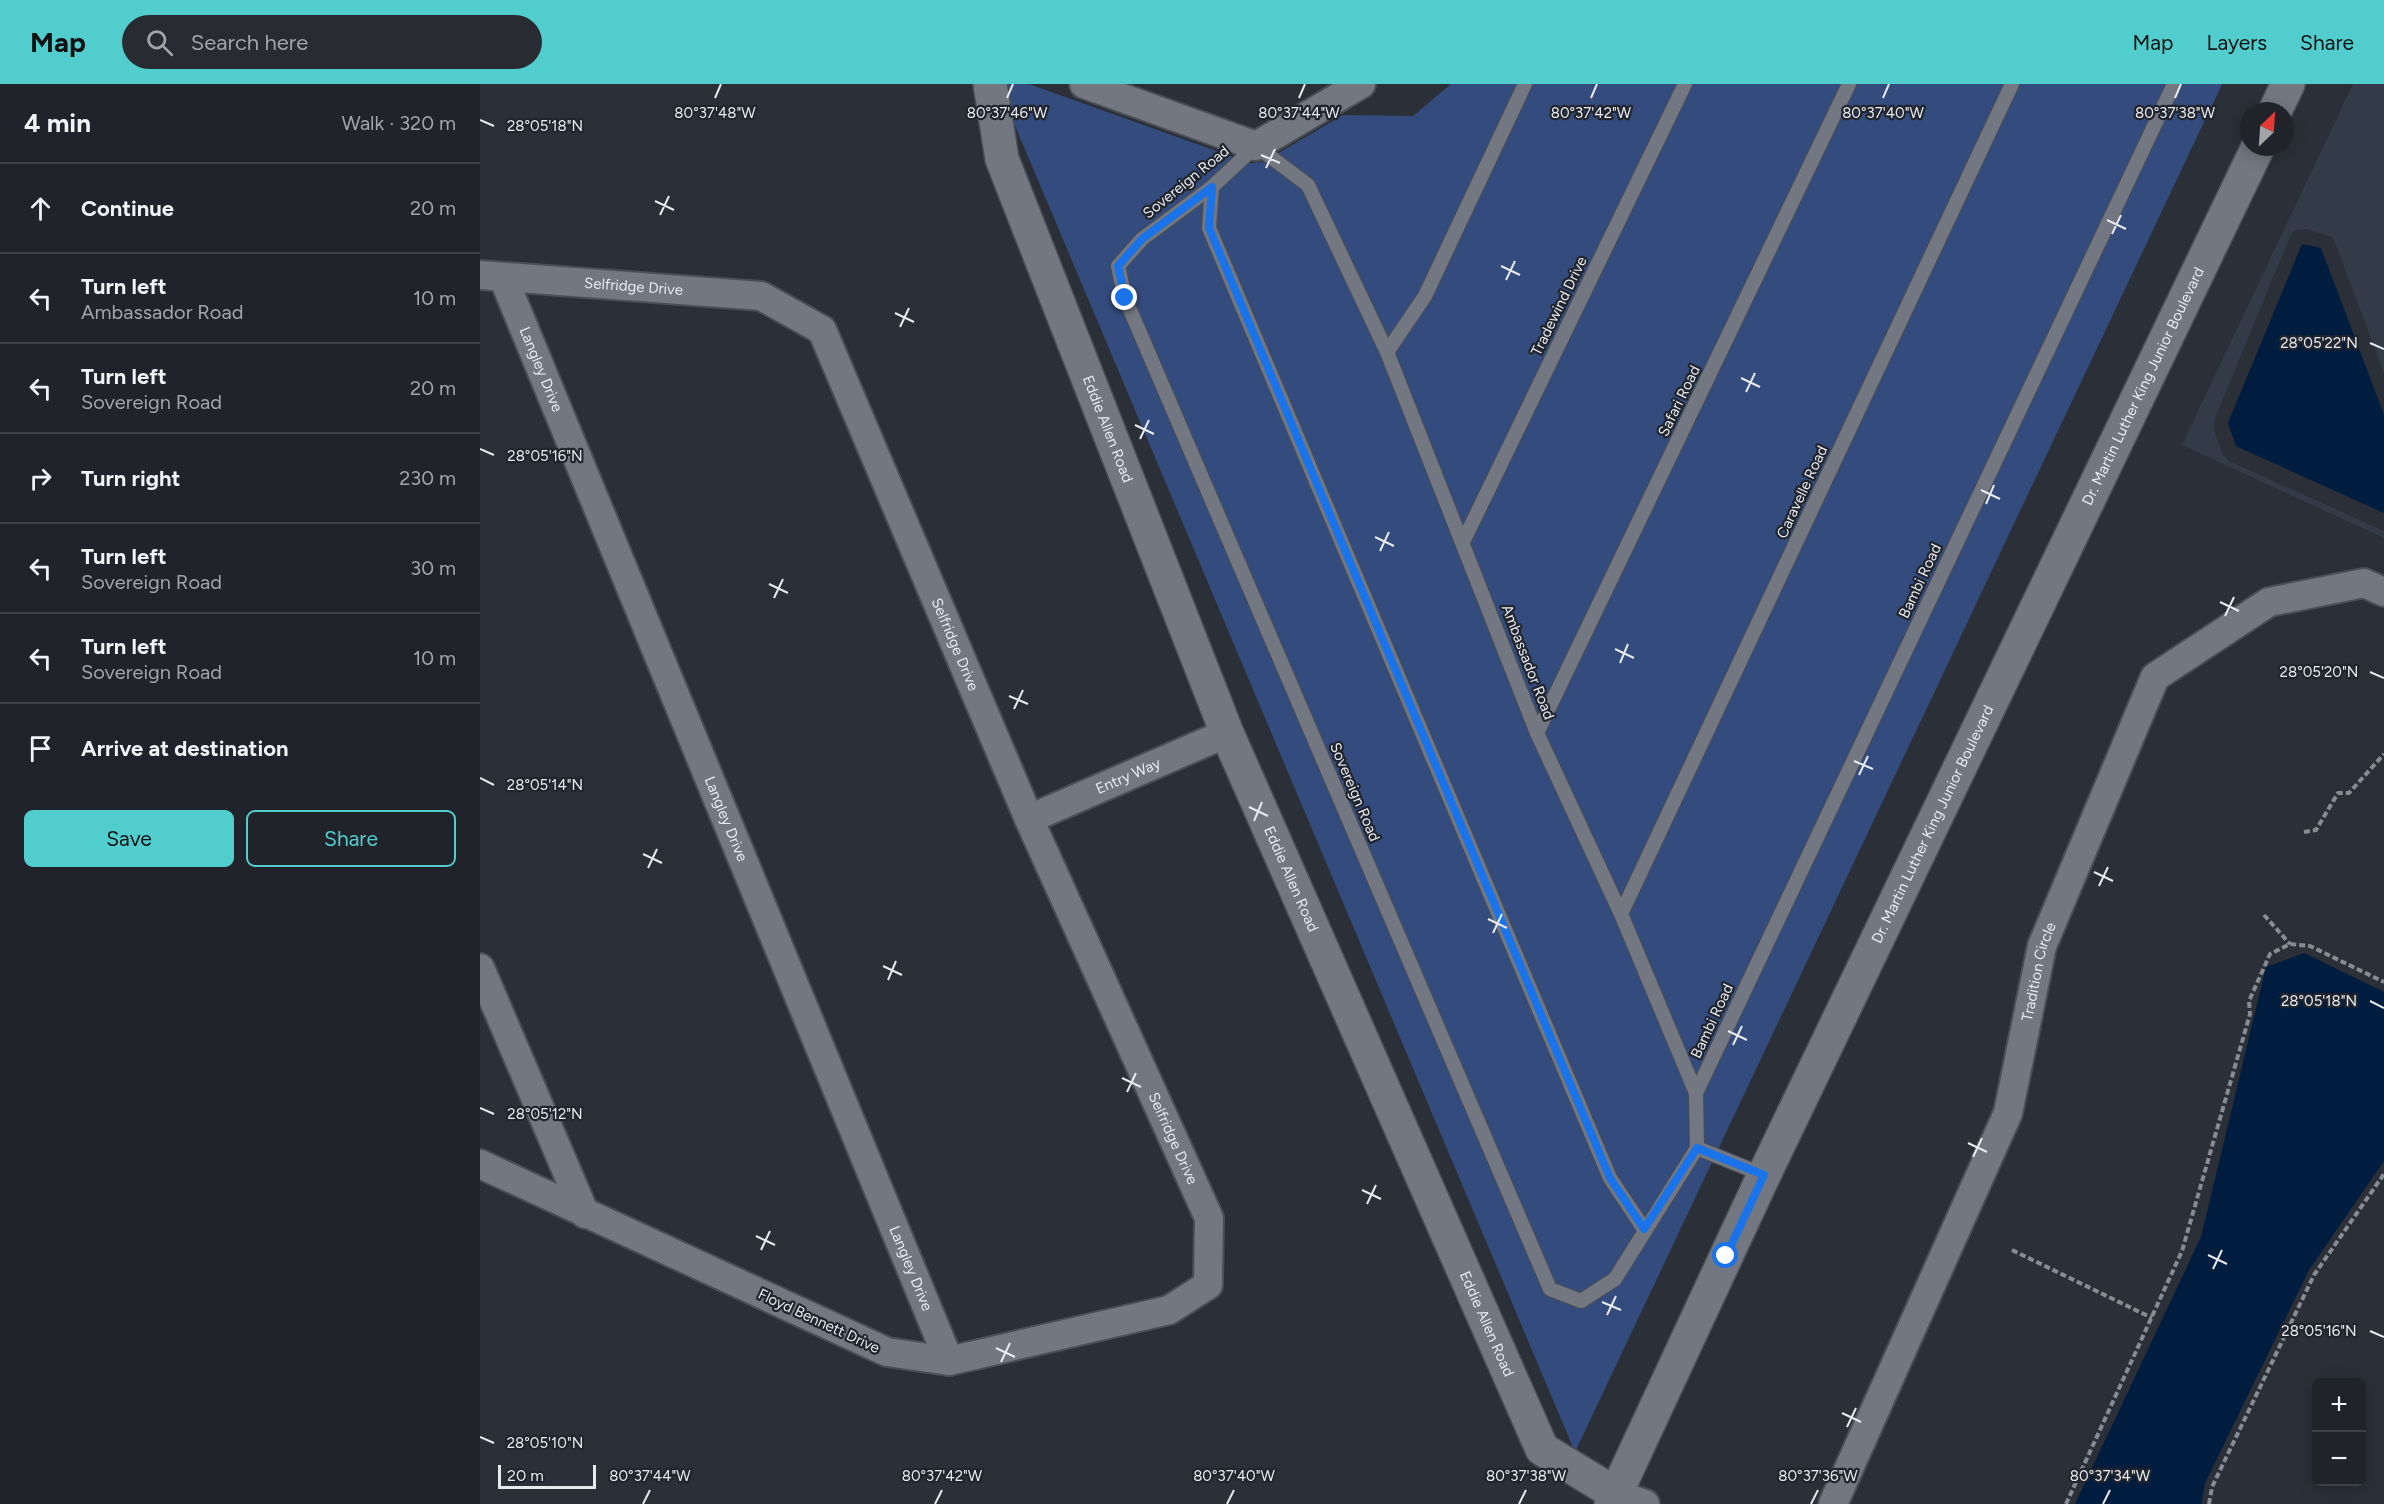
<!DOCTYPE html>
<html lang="en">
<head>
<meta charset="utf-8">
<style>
	body { margin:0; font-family:Figtree,sans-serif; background:#282b32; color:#f1f3f6 }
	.controls { position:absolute; right:18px; bottom:18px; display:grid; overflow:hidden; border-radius:9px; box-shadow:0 3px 15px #0003 }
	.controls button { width:54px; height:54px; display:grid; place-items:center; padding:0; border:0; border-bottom:2px solid #3d4047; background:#20232a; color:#f1f3f6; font:30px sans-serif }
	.compass { position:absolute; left:1760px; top:18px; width:54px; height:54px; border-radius:50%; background:#20232a; box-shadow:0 3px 15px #0003; rotate:25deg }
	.scale { position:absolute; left:18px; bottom:15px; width:98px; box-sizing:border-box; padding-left:6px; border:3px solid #e6e9ee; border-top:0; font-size:16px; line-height:21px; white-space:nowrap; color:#e6e9ee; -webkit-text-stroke:4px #21252e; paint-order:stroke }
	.stop { position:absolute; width:18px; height:18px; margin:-14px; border:4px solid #1a73e8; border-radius:50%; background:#fff }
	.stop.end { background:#1a73e8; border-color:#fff; box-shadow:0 2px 6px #0008 }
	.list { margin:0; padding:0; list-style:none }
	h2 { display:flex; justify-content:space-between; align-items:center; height:78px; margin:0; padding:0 24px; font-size:26px }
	h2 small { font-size:20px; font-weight:400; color:#a2a4a8 }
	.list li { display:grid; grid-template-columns:39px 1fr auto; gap:18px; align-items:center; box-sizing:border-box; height:90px; padding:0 24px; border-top:2px solid #3d4047 }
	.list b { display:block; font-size:22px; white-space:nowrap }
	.list p { margin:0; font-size:20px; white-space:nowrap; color:#a2a4a8 }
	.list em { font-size:20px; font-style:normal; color:#a2a4a8 }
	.actions { display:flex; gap:12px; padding:18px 24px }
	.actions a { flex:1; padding:14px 0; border:2px solid #52cdcd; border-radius:9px; text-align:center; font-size:21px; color:#52cdcd }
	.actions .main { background:#52cdcd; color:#111 }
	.icon { flex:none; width:33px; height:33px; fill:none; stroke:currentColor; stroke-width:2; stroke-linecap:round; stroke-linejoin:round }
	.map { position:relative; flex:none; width:1904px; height:1420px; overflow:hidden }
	header { display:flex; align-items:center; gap:36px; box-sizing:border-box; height:84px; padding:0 30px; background:#52cdcd; color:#111 }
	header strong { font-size:28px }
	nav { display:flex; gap:33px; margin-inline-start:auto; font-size:21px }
	.search { width:420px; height:54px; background:#282b32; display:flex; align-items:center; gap:15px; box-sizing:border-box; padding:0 21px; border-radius:33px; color:#a2a4a8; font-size:22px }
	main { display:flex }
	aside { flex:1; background:#20232a }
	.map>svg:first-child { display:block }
	.built { fill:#343b48 }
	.green { fill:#344b7d }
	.water { fill:#001c3e }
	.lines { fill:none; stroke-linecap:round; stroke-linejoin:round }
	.service-casing { stroke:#4a4e55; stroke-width:16 }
	.minor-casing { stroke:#4a4e55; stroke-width:32 }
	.tertiary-casing { stroke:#4a4e55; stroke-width:36 }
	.path { stroke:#878b92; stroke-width:4; stroke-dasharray:6 3; stroke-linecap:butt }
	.service { stroke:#727781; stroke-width:14 }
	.minor { stroke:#727781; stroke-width:28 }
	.tertiary { stroke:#727781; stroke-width:33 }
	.route { stroke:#1a73e8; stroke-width:8 }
	.ticks { fill:none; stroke:#e6e9ee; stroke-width:2 }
	.labels { text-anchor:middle; stroke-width:4.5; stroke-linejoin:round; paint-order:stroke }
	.street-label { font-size:15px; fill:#e6e9ee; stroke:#21252e }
	.ticks-label { font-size:15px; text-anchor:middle; fill:#e6e9ee; stroke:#21252e; stroke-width:4.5; stroke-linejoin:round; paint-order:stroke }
</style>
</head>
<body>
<header>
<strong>Map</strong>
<div class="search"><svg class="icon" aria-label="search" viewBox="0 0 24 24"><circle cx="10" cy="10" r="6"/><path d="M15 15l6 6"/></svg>Search here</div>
<nav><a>Map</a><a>Layers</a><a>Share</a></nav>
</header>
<main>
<aside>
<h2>4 min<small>Walk · 320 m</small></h2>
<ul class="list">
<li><svg class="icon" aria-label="ahead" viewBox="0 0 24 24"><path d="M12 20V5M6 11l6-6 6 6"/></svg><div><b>Continue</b></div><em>20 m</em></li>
<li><svg class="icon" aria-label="left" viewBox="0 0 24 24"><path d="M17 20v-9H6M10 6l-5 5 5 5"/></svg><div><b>Turn left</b><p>Ambassador Road</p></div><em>10 m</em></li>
<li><svg class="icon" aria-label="left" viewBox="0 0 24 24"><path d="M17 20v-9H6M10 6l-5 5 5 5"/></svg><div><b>Turn left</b><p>Sovereign Road</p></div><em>20 m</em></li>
<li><svg class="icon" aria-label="right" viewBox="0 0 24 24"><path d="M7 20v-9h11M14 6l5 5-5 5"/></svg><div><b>Turn right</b></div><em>230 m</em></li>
<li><svg class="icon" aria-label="left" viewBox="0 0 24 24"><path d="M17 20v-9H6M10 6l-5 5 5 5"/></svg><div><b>Turn left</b><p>Sovereign Road</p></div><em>30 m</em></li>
<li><svg class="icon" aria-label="left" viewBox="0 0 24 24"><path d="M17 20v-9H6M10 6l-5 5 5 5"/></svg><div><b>Turn left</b><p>Sovereign Road</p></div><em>10 m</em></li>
<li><svg class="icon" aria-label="arrive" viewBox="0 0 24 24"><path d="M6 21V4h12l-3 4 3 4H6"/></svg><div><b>Arrive at destination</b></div></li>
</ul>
<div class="actions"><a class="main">Save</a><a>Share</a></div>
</aside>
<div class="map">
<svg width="1904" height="1420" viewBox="0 0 1904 1420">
	<rect width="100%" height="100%" fill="#2b2f38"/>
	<path class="built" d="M 1873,0 L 1904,0 L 1904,289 L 1853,153 L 1826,145 L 1816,146 L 1811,150 L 1735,334 L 1734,346 L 1742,369 L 1749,377 L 1904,447 L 1904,454 L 1702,361 Z"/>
	<path class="green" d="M 527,0 L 549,0 L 770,79 L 783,78 L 863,31 L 933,32 L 971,0 L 1742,0 L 1095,1368 L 533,37 Z"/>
	<path class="water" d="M 1822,160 L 1841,164 L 1904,331 L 1904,429 L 1756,362 L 1748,339 Z
		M 1824,869 L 1904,908 L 1904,1077 L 1829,1186 L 1725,1399 L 1721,1420 L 1595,1420 L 1721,1153 L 1786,883 Z"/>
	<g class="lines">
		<g class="service-casing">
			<path id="service" d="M 732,103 L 729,144 L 1130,1094 L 1164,1145
				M 907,268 L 945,212 L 1045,0
				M 983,458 L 1205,0
				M 1057,649 L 1369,0
				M 1141,830 L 1532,0
				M 1216,1009 L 1694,0
				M 1217,1064 L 1135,1195 L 1101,1217 L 1070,1205 L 645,214 L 638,182 L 662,155 L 732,103 L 776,62 L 828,101 L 907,268 L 1057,649 L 1141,830 L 1216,1009 L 1217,1064 L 1284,1091"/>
		</g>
		<g class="minor-casing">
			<g id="minor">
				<path d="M 604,0 L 776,62 L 881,0"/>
				<path id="s1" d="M 0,191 L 281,212 L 342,246 L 549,735 L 729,1134 L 728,1201 L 689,1226 L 469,1277 L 407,1268 L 0,1080"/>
				<path id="s2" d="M 23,193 L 469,1277"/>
				<path id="s3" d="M 549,735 L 747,649"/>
				<path d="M 0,884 L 105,1130"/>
				<path d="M 1136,1410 L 1165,1420"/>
				<path id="s4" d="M 1353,1420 L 1528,1029 L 1562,862 L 1675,593 L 1789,518 L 1884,499 L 1904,508"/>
			</g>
		</g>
		<g class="tertiary-casing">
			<g id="tertiary">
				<path id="s5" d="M 510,0 L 522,75 L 747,649 L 1062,1365 L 1136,1410"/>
				<path d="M 1795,27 L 1808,0"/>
				<path id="s6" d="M 1131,1420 L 1284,1091 L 1778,63"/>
			</g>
		</g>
		<path class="path" d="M 1824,748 L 1836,746 L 1858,709 L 1869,709 L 1904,670
			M 1784,831 L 1810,860
			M 1532,1166 L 1672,1234
			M 1586,1420 L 1702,1167 L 1770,930 L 1769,917 L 1790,870 L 1810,860 L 1830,862 L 1904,898
			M 1729,1420 L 1732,1403 L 1834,1191 L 1904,1090"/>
		<use href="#service" class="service"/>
		<use href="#minor" class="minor"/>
		<use href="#tertiary" class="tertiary"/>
	</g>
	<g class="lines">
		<path class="route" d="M 645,214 L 638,182 L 662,155 L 732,103 L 729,144 L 1130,1094 L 1164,1145 L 1217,1064 L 1284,1091 L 1246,1172"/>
	</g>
	<path class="ticks" d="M 235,14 L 241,0M 527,14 L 533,0M 819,14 L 825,0M 1111,14 L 1117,0M 1403,14 L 1409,0M 1695,14 L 1701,0M 0,36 L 14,42M 781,71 L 800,79M 786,84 L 795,65M 175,117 L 194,126M 180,131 L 189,112M 1627,136 L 1646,145M 1632,150 L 1641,131M 1021,182 L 1040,191M 1026,196 L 1035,177M 415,229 L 434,238M 420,243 L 429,224M 1890,259 L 1904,265M 1261,294 L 1280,303M 1266,308 L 1275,289M 655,341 L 674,350M 660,355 L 669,336M 0,365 L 14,371M 1501,406 L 1520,415M 1506,420 L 1514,401M 895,453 L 914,462M 900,467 L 909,448M 289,500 L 308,509M 294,514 L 303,495M 1740,518 L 1759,527M 1745,532 L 1754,513M 1135,565 L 1154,574M 1140,579 L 1148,560M 1890,588 L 1904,594M 529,612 L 548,620M 534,625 L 543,606M 1374,677 L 1393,685M 1379,691 L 1388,672M 0,694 L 14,701M 769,723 L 788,732M 774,737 L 782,718M 163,770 L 182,779M 168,784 L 177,765M 1614,788 L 1633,797M 1619,802 L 1628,783M 1008,835 L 1027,844M 1013,849 L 1022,830M 403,882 L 422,891M 408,896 L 416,877M 1890,917 L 1904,924M 1248,947 L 1267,956M 1253,961 L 1262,942M 642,994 L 661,1003M 647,1008 L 656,989M 0,1024 L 14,1030M 1488,1059 L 1507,1068M 1493,1073 L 1502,1054M 882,1106 L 901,1115M 887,1120 L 896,1101M 276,1152 L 295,1161M 281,1166 L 290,1147M 1728,1171 L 1747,1180M 1733,1185 L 1742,1166M 1122,1218 L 1141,1226M 1127,1231 L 1136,1212M 1890,1247 L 1904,1253M 516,1264 L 535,1273M 521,1278 L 530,1259M 1362,1329 L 1381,1338M 1367,1343 L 1376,1324M 0,1353 L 14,1359M 163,1420 L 170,1406M 455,1420 L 462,1406M 747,1420 L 754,1406M 1039,1420 L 1046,1406M 1331,1420 L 1338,1406M 1623,1420 L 1630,1406"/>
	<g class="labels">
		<g class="street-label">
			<text transform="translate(706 98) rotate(-39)" y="5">Sovereign Road</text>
			<text dy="5" stroke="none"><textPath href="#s1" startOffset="154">Selfridge Drive</textPath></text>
			<text transform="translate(1079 222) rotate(-64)" y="5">Tradewind Drive</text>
			<text dy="5" stroke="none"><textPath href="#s2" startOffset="100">Langley Drive</textPath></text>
			<text dy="5" stroke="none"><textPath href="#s6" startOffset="1238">Dr. Martin Luther King Junior Boulevard</textPath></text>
			<text transform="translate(1199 317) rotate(-64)" y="5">Safari Road</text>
			<text dy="5" stroke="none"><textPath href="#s5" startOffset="366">Eddie Allen Road</textPath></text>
			<text transform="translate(1322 408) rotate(-65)" y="5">Caravelle Road</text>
			<text transform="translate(1440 497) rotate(-65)" y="5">Bambi Road</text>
			<text dy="5" stroke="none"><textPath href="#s1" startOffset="693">Selfridge Drive</textPath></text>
			<text transform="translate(1048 578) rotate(69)" y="5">Ambassador Road</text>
			<text dy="5" stroke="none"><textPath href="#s3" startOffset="108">Entry Way</textPath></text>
			<text transform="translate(875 708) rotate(67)" y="5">Sovereign Road</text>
			<text dy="5" stroke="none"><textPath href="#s2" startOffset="586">Langley Drive</textPath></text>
			<text dy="5" stroke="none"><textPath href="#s6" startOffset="752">Dr. Martin Luther King Junior Boulevard</textPath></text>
			<text dy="5" stroke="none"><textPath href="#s5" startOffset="852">Eddie Allen Road</textPath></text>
			<text dy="5" stroke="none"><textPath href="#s4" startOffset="573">Tradition Circle</textPath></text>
			<text transform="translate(1232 937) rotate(-65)" y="5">Bambi Road</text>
			<text dy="5" stroke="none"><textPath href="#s1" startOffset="1233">Selfridge Drive</textPath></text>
			<text dy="5" stroke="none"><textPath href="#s2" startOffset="1072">Langley Drive</textPath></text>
			<text transform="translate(339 1237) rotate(25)" y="5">Floyd Bennett Drive</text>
			<text dy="5" stroke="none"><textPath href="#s5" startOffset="1338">Eddie Allen Road</textPath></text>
		</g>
	</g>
	<g class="ticks-label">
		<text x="235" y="34">80°37'48"W</text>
		<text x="527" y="34">80°37'46"W</text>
		<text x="819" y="34">80°37'44"W</text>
		<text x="1111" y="34">80°37'42"W</text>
		<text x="1403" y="34">80°37'40"W</text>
		<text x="1695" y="34">80°37'38"W</text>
		<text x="65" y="47">28°05'18"N</text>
		<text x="1839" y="264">28°05'22"N</text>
		<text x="65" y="377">28°05'16"N</text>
		<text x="1839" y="593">28°05'20"N</text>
		<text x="65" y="706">28°05'14"N</text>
		<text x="1839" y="922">28°05'18"N</text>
		<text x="65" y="1035">28°05'12"N</text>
		<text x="1839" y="1252">28°05'16"N</text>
		<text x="65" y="1364">28°05'10"N</text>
		<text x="170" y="1397">80°37'44"W</text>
		<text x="462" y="1397">80°37'42"W</text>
		<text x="754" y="1397">80°37'40"W</text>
		<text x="1046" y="1397">80°37'38"W</text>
		<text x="1338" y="1397">80°37'36"W</text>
		<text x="1630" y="1397">80°37'34"W</text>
	</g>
</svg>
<div class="controls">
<button>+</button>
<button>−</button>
</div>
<svg class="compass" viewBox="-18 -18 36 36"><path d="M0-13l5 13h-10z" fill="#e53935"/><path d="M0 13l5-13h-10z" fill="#a2a4a8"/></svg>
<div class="scale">20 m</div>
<div class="stop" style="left:1246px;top:1172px"></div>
<div class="stop end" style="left:645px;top:214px"></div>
</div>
</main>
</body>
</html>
